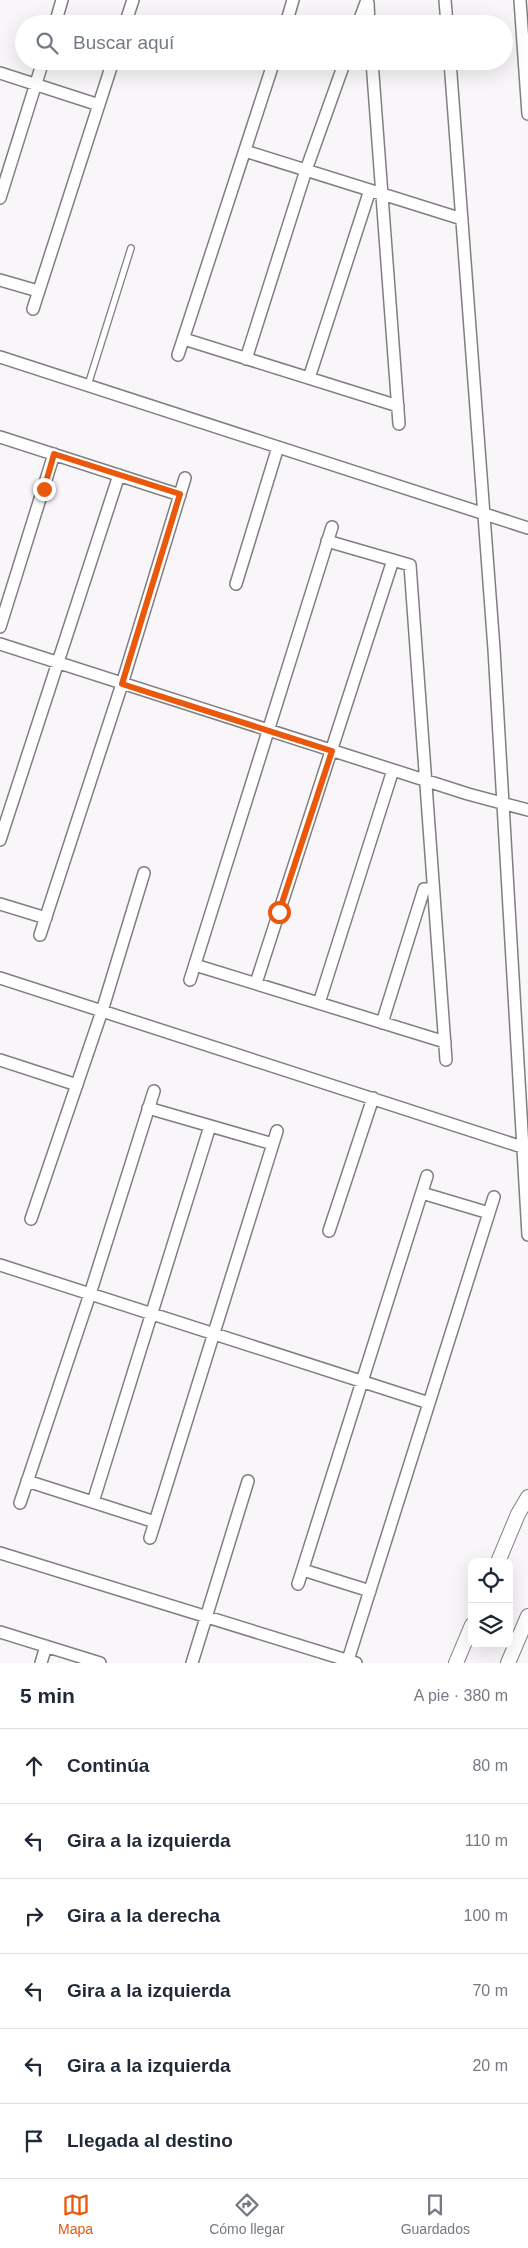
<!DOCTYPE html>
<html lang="es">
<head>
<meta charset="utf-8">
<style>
	body { margin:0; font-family:Helvetica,sans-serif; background:#f6f6f7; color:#1f2937 }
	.controls { position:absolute; right:15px; bottom:15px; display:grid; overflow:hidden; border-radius:10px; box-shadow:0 5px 20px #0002 }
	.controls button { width:45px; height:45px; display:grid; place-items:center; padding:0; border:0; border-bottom:1px solid #e0e1e3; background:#fff; color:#1f2937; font:25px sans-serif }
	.stop { position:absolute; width:15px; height:15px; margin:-11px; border:4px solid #ea580c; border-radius:50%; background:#fff }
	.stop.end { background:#ea580c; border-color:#fff; box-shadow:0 1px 5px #0008 }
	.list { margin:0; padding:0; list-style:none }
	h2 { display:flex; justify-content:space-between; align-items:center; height:65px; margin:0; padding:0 20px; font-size:21px }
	h2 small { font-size:16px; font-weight:400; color:#747a83 }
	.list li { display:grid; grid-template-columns:32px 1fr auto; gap:15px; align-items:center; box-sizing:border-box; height:75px; padding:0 20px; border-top:1px solid #e0e1e3 }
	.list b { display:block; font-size:19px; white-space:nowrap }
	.list em { font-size:16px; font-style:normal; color:#747a83 }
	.icon { flex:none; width:28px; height:28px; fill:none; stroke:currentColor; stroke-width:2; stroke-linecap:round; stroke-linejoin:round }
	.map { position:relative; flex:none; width:528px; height:1663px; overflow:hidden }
	.search { position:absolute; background:#fff; box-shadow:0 5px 20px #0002; left:15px; right:15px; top:15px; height:55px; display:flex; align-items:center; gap:12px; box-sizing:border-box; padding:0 18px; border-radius:28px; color:#747a83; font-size:19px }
	.sheet { height:515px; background:#fff }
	nav { display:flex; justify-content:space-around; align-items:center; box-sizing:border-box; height:70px; border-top:1px solid #e0e1e3; background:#fff; font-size:14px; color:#747a83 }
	nav a { display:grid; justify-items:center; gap:2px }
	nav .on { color:#ea580c }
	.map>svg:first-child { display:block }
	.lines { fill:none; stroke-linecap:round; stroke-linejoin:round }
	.service-casing { stroke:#817e82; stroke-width:8 }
	.minor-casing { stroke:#817e82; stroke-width:14 }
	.tertiary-casing { stroke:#817e82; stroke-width:16 }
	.service { stroke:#fff; stroke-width:5.5 }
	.minor { stroke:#fff; stroke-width:11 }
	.tertiary { stroke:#fff; stroke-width:14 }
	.route { stroke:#ea580c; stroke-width:6 }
</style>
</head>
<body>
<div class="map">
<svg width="528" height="1663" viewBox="0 0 528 1663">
	<rect width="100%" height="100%" fill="#f9f6fa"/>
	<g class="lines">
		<g class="service-casing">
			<path id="service" d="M 88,385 L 131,248"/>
		</g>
		<g class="minor-casing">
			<path id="minor" d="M 445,0 L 447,24
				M 520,0 L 528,114
				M 368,3 L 369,24
				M 55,24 L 62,0
				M 125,24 L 133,0
				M 286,24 L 293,0
				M 358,24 L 367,0
				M 372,61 L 399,424
				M 450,61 L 494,649 L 528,1235
				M 0,73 L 99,105
				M 245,151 L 462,219
				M 0,198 L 43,61
				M 0,280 L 38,291
				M 33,309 L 113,61
				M 184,339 L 398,406
				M 178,355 L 274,61
				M 0,357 L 528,528
				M 246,359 L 306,170 L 345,61
				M 309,378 L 370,190
				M 0,437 L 180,495
				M 327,541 L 410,565 L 446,1060
				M 236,584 L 278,447
				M 0,627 L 54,454
				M 0,644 L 468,794 L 528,810
				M 0,840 L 119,475
				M 0,904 L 46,918
				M 40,935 L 122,684 L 185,478
				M 195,965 L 445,1042
				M 0,978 L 522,1147
				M 190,980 L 332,527
				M 256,983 L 393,560
				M 319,1003 L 393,770
				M 382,1023 L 424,889 L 433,888
				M 0,1060 L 77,1085
				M 148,1108 L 273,1144
				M 422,1193 L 489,1213
				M 31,1219 L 102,1011 L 144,873
				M 329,1231 L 373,1098
				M 0,1265 L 429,1403
				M 27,1481 L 155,1522
				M 93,1502 L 210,1126
				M 20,1503 L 90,1294 L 154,1091
				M 150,1538 L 277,1131
				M 0,1553 L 356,1663
				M 303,1570 L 370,1591
				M 298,1584 L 427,1176
				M 0,1632 L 100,1663
				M 348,1660 L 494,1197
				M 41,1663 L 46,1646
				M 192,1663 L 248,1481"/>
		</g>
		<g class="tertiary-casing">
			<path id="tertiary" d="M 498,1562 L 518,1514 L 528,1497
				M 456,1663 L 472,1625
				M 508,1663 L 528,1616"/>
		</g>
		<use href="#service" class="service"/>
		<use href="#minor" class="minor"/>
		<use href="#tertiary" class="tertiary"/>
	</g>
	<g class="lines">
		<path class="route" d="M 44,489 L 54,454 L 180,494 L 122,684 L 332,751 L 279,912"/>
	</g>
</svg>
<div class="controls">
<button><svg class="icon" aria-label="locate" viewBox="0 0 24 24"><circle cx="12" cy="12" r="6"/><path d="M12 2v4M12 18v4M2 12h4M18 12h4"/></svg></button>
<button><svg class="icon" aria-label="layers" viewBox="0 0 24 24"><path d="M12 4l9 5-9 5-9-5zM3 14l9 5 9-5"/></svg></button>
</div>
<div class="stop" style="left:279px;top:912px"></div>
<div class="stop end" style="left:44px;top:489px"></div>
<div class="search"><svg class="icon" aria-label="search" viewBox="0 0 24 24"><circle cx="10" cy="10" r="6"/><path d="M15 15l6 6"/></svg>Buscar aquí</div>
</div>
<section class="sheet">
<h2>5 min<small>A pie · 380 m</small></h2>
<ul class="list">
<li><svg class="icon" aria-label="ahead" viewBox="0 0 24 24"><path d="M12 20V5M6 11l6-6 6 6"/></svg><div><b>Continúa</b></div><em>80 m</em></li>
<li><svg class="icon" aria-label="left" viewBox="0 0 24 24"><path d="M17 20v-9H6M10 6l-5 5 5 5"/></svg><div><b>Gira a la izquierda</b></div><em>110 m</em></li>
<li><svg class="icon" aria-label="right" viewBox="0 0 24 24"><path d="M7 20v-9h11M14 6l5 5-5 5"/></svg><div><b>Gira a la derecha</b></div><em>100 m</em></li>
<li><svg class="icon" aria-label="left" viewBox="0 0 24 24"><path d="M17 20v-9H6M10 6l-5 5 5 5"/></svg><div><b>Gira a la izquierda</b></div><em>70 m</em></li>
<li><svg class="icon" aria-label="left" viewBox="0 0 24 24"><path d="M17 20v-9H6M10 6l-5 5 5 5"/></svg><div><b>Gira a la izquierda</b></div><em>20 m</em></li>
<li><svg class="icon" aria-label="arrive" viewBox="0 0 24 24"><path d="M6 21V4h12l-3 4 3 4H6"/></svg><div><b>Llegada al destino</b></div></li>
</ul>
</section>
<nav>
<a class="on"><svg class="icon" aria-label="map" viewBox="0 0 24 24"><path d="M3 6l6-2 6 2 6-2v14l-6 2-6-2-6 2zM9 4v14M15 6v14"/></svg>Mapa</a>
<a><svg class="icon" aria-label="directions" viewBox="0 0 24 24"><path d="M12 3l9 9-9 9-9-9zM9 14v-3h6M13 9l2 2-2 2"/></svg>Cómo llegar</a>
<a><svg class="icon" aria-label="saved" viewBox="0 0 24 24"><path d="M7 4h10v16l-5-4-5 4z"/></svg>Guardados</a>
</nav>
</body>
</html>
